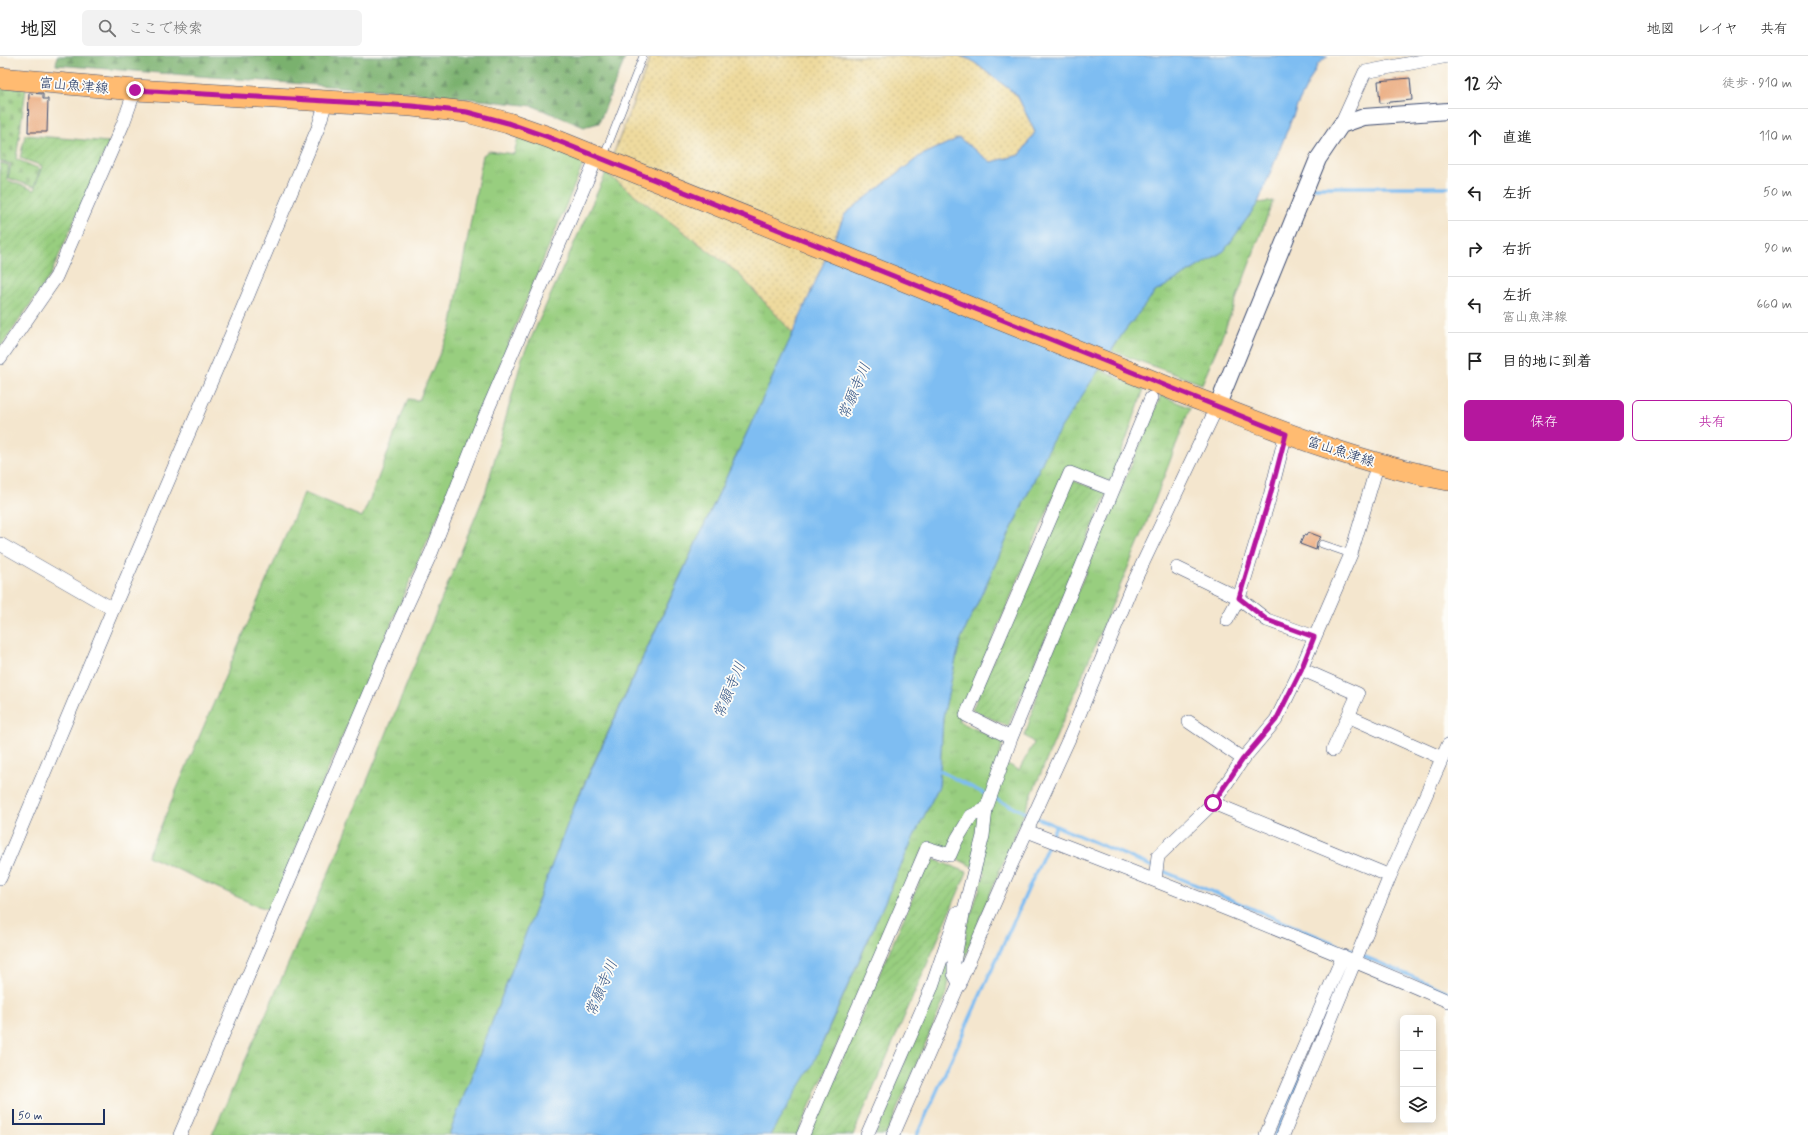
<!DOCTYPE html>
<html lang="ja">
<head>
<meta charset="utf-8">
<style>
	body { margin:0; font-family:Mynerve,"Klee One",sans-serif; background:#f2f2f2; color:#222 }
	.controls { position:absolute; right:12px; bottom:12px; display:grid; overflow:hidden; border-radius:6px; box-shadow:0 2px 10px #0003 }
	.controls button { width:36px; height:36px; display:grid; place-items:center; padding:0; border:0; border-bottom:1px solid #e0e0e0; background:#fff; color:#222; font:20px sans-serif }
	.scale { position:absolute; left:12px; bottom:10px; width:93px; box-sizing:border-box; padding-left:4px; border:2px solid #1b2f5e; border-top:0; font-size:11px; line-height:14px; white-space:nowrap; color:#1b2f5e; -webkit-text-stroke:3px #fdfcf7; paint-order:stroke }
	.stop { position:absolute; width:12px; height:12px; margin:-9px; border:3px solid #b5179e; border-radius:50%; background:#fff }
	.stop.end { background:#b5179e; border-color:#fff; box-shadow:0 1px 4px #0008 }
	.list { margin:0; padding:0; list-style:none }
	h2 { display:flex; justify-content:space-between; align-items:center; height:52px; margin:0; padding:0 16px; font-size:17px }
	h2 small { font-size:13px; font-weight:400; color:#767676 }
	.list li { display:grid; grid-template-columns:26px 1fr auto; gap:12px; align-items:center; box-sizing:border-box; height:56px; padding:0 16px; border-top:1px solid #e0e0e0 }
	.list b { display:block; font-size:15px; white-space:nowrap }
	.list p { margin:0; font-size:13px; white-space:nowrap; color:#767676 }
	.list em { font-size:13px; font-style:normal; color:#767676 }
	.actions { display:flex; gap:8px; padding:12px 16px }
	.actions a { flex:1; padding:9px 0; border:1px solid #b5179e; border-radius:6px; text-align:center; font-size:14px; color:#b5179e }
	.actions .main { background:#b5179e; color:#fff }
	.icon { flex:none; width:22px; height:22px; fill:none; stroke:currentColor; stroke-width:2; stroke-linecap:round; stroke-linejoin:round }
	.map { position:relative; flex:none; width:1448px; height:1079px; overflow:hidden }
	header { display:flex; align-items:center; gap:24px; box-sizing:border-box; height:56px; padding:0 20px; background:#fff; border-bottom:1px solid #e0e0e0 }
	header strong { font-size:19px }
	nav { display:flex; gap:22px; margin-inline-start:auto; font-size:14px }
	.search { width:280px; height:36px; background:#f2f2f2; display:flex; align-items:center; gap:10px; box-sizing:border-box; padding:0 14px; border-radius:6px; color:#767676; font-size:15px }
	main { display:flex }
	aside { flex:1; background:#fff }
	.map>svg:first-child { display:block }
	.grass { fill:url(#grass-tufts); stroke:#5a7e6e }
	.forest { fill:url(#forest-firs); stroke:#4a7066 }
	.sand { fill:url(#sand-dots); stroke:#84847e }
	.cemetery { fill:url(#cemetery-stones); stroke:#5a7e6e }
	.garden { fill:url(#garden-furrows); stroke:#5a7e6e }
	.water { fill:#7ebdf2; stroke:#4c76a8 }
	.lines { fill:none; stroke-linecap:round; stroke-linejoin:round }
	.stream { stroke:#7ebdf2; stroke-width:3.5 }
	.building { fill:#e9a475 }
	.service-casing { stroke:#3c4a6f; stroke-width:8 }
	.minor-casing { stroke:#3c4a6f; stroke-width:14 }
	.tertiary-casing { stroke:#3c4a6f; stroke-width:18 }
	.primary-casing { stroke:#3c4a6f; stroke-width:22 }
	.service { stroke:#fff; stroke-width:7 }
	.minor { stroke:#fff; stroke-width:13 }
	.tertiary { stroke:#fff; stroke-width:16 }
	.primary { stroke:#ffbb71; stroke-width:21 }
	.route { stroke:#b5179e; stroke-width:5 }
	.labels { text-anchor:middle; stroke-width:3.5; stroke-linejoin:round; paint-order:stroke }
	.street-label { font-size:14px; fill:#1b2f5e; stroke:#fdfcf7 }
	.water-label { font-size:15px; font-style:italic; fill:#395a8a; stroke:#fdfcf7 }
</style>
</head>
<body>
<header>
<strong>地図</strong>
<div class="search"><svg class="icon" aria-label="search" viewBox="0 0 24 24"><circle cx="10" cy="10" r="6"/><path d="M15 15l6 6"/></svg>ここで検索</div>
<nav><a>地図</a><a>レイヤ</a><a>共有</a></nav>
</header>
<main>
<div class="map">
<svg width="1448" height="1079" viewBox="0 0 1448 1079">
	<defs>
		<pattern id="grass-tufts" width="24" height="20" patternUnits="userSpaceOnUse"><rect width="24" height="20" fill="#98ce7f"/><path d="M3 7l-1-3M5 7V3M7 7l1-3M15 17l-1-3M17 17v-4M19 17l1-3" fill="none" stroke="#82b170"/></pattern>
		<pattern id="forest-firs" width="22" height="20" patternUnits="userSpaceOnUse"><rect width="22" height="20" fill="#7ab16e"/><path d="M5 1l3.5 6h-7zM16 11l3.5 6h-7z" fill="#63905e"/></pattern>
		<pattern id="sand-dots" width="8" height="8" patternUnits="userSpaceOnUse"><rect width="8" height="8" fill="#eeda9e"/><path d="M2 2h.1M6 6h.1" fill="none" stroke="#ccbb8a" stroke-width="1.8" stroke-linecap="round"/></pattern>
		<pattern id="cemetery-stones" width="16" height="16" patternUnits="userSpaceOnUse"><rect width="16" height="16" fill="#98ce7f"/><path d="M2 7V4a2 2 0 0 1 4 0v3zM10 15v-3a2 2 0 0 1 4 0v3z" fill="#82b170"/></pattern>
		<pattern id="garden-furrows" width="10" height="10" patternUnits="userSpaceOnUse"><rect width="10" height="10" fill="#98ce7f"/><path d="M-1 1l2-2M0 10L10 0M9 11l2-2" fill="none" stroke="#82b170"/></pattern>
	</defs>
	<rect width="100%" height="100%" fill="#fdfcf7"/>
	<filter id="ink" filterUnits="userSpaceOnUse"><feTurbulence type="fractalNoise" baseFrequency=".025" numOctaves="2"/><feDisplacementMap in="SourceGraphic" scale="8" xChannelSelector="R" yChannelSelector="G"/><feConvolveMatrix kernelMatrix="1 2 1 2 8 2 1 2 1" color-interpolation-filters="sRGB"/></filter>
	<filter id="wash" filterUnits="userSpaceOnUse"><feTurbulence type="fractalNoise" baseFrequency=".012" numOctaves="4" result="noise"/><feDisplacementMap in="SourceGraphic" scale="16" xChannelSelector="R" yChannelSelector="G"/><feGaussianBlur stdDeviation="0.9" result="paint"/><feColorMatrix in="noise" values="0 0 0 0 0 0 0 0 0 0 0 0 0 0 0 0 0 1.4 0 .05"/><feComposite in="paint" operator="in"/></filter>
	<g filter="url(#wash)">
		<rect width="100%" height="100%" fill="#f4e6ce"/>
		<path class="grass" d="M 519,78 L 585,104 L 515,271 L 451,430 L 329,711 L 271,854 L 255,849 L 148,800 L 304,437 L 362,461 L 372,438 L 408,343 L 419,344 L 451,272 L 483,99 L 489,95 L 514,98 Z
			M 606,117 L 738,217 L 793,277 L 577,743 L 449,1079 L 212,1079 L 337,798 L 486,435 L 522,302 Z
			M 1273,145 L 1225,273 L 1202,328 L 1112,295 L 1123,277 L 1155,236 L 1224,195 L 1258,147 Z
			M 1099,313 L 1144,333 L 1111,426 L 1066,411 L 958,665 L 1003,686 L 998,703 L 1019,714 L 1034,687 L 1025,680 L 1046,610 L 1161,339 L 1190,352 L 1143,476 L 996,823 L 961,910 L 967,870 L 985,817 L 926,787 L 797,1079 L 770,1079 L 824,984 L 914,780 L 939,730 L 943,661 L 960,585 L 1051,387 Z
			M 955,878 L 947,937 L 886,1079 L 875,1079 Z"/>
		<path class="forest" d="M 57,0 L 626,0 L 599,67 L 584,71 L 533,50 L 420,37 L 56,9 Z"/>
		<path class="sand" d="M 651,0 L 960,0 L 971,4 L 1017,39 L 1035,76 L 1020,99 L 991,106 L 959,82 L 920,100 L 845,158 L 793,277 L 738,217 L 606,117 Z"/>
		<path class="cemetery" d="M 0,30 L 26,33 L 16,103 L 40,113 L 34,131 L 8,122 L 11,108 L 0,105 Z"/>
		<path class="garden" d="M 25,79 L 109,86 L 50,220 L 0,292 L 0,107 L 9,109 L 7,124 L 34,134 L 42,110 L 20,102 Z
			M 1071,424 L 1107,437 L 1008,670 L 972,654 Z
			M 930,802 L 967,816 L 853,1079 L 809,1079 Z"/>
		<path class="water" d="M 960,0 L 1328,0 L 1318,8 L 1297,50 L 1258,147 L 1224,195 L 1155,236 L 1123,277 L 1051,387 L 960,585 L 943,661 L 939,730 L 914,780 L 812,1010 L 770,1079 L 449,1079 L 574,751 L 793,277 L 845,158 L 920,100 L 959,82 L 991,106 L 1020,99 L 1035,76 L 1017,39 L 971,4 Z"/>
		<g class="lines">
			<path class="stream" d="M 1312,131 L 1448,131
				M 1271,241 L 1280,218
				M 936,713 L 987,739
				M 993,742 L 1031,759
				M 1037,762 L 1355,896
				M 1051,781 L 1056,770
				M 1361,899 L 1448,936
				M 917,1079 L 1049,787
				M 1275,1079 L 1304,1012"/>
		</g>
		<g id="blocks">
			<path class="building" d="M 1410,22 L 1412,44 L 1380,47 L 1378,25 Z
				M 29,37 L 43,38 L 43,43 L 48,43 L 47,76 L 28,76 Z
				M 1308,476 L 1321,481 L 1317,486 L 1316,494 L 1300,488 L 1304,479 L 1306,480 Z"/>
		</g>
	</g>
	<g filter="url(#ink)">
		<use href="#blocks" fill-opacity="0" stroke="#3c4a6f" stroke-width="1"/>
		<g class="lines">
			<g class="service-casing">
				<path id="service" d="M 603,102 L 643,0
					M 1322,488 L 1351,498"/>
			</g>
			<g class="minor-casing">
				<path id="minor" d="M 1341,69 L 1365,16 L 1448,0
					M 0,302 L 56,221 L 123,68 L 135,34
					M 1113,434 L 1070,417 L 966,659 L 1011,682 L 1151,342
					M 0,488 L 113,553
					M 1177,512 L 1239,542 L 1267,564 L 1315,581
					M 1227,564 L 1239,542 L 1270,440 L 1286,377
					M 1301,613 L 1358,638 L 1333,694
					M 1348,660 L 1442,702
					M 1189,666 L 1243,703
					M 1213,747 L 1390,820
					M 1027,775 C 1168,829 1309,885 1448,945
					M 0,822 L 113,553 L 238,263 L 318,72 L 326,46
					M 1155,824 L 1158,800 L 1213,747 L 1243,703 L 1276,664 L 1301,613 L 1351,498 L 1378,407
					M 963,858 L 983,780 L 986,753
					M 180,1079 L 401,562 L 432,495 L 482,367 L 597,101
					M 803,1079 L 927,792 L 950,799 L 957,783 L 971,760 L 986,753 L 1011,682
					M 867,1079 L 931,933 L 957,857 L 963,858 L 954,906 L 954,918 L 960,929
					M 893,1079 L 1008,816 L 1072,676 L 1131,532 L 1217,351
					M 1266,1079 L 1343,900
					M 1283,1079 L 1390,820 L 1448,689"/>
			</g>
			<g class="tertiary-casing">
				<path id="tertiary" d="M 1217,351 L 1318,103 L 1341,69 L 1364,61 L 1448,55"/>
			</g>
			<g class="primary-casing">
				<path id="primary" d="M 0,22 L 135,34 L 412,50 L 467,56 L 508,67 L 548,81 L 1197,343 C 1279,375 1362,408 1448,424"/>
			</g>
			<use href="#service" class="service"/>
			<use href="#minor" class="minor"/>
			<use href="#tertiary" class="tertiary"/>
			<use href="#primary" class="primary"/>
		</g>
	</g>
	<g class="lines" filter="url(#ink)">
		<path class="route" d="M 135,34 L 412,50 L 467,56 L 508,67 L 548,81 L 1286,378 L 1270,440 L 1239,542 L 1267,564 L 1314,581 L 1301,614 L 1276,664 L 1243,703 L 1213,747"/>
	</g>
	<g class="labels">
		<g class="street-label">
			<text transform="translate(74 29) rotate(5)" y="5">富山魚津線</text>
			<text transform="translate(1341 395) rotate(18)" y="5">富山魚津線</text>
		</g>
		<g class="water-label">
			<text transform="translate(854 335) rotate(-67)" y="5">常願寺川</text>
			<text transform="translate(729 634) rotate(-67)" y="5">常願寺川</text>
			<text transform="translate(601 932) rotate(-67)" y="5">常願寺川</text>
		</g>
	</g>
</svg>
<div class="controls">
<button>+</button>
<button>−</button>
<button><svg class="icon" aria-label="layers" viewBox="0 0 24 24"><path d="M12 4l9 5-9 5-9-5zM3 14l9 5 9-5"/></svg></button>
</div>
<div class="scale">50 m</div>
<div class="stop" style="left:1213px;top:747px"></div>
<div class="stop end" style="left:135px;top:34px"></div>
</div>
<aside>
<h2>12 分<small>徒歩 · 910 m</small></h2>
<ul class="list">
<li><svg class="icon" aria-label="ahead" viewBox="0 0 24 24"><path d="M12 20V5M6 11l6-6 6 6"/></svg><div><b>直進</b></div><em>110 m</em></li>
<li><svg class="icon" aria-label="left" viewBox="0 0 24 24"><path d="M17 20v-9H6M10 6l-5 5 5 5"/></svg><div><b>左折</b></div><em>50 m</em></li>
<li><svg class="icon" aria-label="right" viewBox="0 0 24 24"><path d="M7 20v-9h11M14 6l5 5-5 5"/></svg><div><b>右折</b></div><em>90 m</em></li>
<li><svg class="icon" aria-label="left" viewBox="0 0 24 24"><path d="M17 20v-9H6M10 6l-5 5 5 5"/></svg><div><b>左折</b><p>富山魚津線</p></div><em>660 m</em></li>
<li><svg class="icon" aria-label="arrive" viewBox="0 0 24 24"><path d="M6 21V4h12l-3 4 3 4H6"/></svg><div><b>目的地に到着</b></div></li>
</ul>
<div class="actions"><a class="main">保存</a><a>共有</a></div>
</aside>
</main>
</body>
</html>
